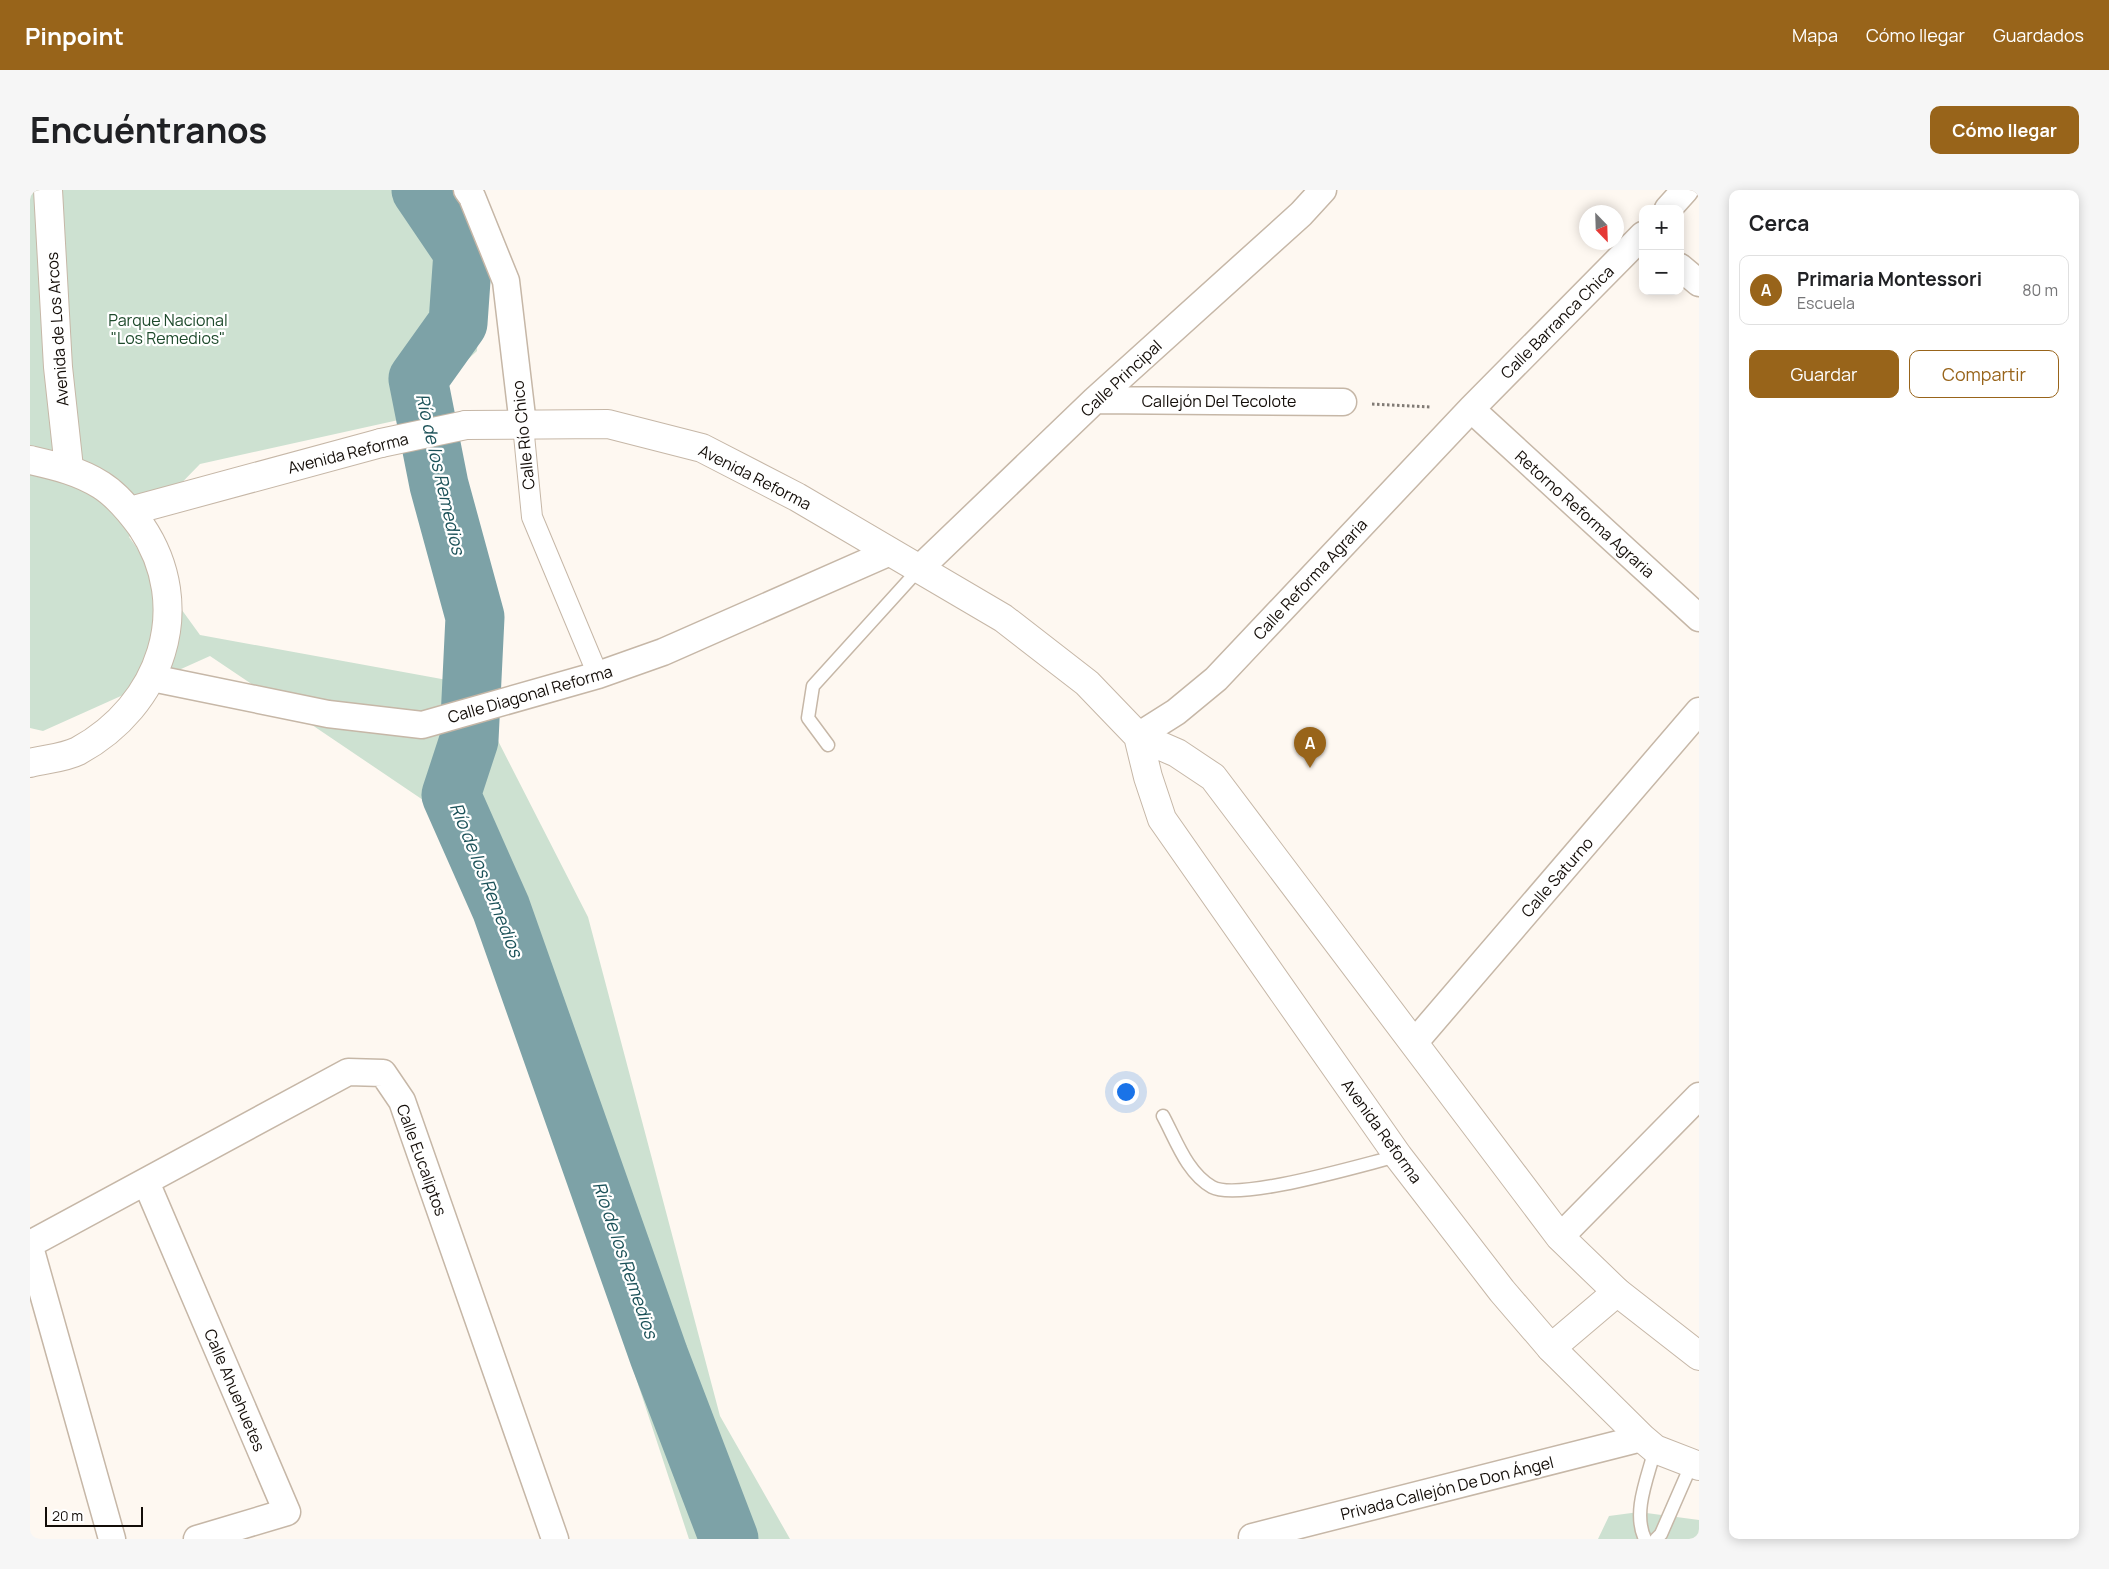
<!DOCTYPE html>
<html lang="es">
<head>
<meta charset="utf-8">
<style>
	body { margin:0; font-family:Manrope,sans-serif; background:#f6f6f6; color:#202124 }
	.controls { position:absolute; right:15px; top:15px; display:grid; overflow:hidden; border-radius:10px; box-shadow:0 2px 12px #0003 }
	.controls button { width:45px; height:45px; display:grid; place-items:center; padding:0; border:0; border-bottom:1px solid #e0e0e0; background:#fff; color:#202124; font:25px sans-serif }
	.compass { position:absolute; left:1549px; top:15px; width:45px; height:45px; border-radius:50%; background:#fff; box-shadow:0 2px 12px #0003; rotate:157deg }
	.scale { position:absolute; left:15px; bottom:12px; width:98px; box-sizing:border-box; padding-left:5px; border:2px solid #130d08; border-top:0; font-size:14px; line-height:18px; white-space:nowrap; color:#130d08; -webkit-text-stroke:4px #fff; paint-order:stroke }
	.you { position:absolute; left:1095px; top:901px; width:18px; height:18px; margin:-12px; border:4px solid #fff; border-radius:50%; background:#1a73e8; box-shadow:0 0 0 8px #1a73e833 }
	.badge { display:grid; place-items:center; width:32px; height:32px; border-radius:50%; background:#98641a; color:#fff; font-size:16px; font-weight:700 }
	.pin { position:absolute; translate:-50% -41px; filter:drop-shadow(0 1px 2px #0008) }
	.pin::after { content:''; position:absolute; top:26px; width:18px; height:15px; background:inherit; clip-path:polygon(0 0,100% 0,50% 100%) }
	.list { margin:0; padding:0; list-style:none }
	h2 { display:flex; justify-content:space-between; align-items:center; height:65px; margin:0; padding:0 20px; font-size:21px }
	h2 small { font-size:16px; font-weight:400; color:#757577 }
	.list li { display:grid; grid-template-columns:32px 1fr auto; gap:15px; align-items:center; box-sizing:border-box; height:70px; margin:0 10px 10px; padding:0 10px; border:1px solid #e0e0e0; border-radius:10px }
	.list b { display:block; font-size:19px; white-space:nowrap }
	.list p { margin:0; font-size:16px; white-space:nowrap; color:#757577 }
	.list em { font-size:16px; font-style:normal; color:#757577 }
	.actions { display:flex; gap:10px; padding:15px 20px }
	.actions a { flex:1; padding:11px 0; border:1px solid #98641a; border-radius:10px; text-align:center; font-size:18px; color:#98641a }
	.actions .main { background:#98641a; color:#fff }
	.map { position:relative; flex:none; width:1669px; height:1349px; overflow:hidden; border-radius:10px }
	header { display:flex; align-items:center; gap:30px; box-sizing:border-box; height:70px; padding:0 25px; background:#98641a; color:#fff }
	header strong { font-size:24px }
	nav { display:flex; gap:28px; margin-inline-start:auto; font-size:18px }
	.intro { display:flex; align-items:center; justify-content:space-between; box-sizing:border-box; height:120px; padding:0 30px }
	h1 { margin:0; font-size:35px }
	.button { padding:12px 22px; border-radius:10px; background:#98641a; color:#fff; font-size:18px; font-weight:700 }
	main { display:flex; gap:30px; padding:0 30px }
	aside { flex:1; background:#fff; border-radius:10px; box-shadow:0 2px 12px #0003 }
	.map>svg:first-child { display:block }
	.green { fill:#cde1d1 }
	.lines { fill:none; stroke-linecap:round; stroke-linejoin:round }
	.river { stroke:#7da2a7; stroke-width:59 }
	.service-casing { stroke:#c6b7a7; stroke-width:15 }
	.pedestrian-casing { stroke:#c6b7a7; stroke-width:22 }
	.minor-casing { stroke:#c6b7a7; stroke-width:29 }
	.tertiary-casing { stroke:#c6b7a7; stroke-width:30 }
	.secondary-casing { stroke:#c6b7a7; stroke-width:30 }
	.path { stroke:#817b75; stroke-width:3; stroke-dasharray:2.5 2.5; stroke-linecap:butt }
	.service { stroke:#fff; stroke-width:12 }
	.pedestrian { stroke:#fff; stroke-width:20 }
	.minor { stroke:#fff; stroke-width:26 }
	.tertiary { stroke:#fff; stroke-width:28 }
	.secondary { stroke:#fff; stroke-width:28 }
	.labels { text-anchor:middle; stroke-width:4.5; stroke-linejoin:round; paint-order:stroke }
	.park-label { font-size:16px; fill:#1e4a2c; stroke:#fff }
	.street-label { font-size:16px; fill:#130d08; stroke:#fff }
	.water-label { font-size:18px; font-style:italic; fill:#1c5259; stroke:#fff }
</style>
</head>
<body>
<header>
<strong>Pinpoint</strong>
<nav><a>Mapa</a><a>Cómo llegar</a><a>Guardados</a></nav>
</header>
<div class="intro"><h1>Encuéntranos</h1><a class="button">Cómo llegar</a></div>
<main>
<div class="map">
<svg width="1669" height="1349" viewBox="0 0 1669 1349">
	<rect width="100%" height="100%" fill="#fef8f1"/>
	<path class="green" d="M 0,0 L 415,0 L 453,55 L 447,161 L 373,229 L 170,274 L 99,347 L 170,445 L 439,494 L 558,727 L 690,1226 L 760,1349 L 659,1349 L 497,857 L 396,612 L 180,466 L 13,541 L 0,538 Z
		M 1609,1322 L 1669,1330 L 1669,1349 L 1568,1349 L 1579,1326 Z"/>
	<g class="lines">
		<path class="river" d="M 391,0 L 433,62 L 428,133 L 388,189 L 409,295 L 445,427 L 439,550 L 421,605 L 471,718 L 629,1166 L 699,1349"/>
		<g class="service-casing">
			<path id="service" d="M 798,555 L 778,528 L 783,496 L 890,378
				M 1133,926 C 1146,950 1157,983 1182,997 C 1209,1012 1334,974 1368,966
				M 1615,1349 C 1602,1322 1618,1287 1625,1259
				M 1626,1349 L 1631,1344 L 1662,1273"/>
		</g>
		<g class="pedestrian-casing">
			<path id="pedestrian" d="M 493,235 L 502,327 L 568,485"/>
		</g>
		<g class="minor-casing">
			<path id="minor" d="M 437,0 L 442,7 L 476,91 L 493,235
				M 1638,19 L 1655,0
				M 1650,77 L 1669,93
				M 1065,210 L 1313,212
				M 1441,219 L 1669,428
				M 890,378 L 1065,210 L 1271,24 L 1293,0
				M 122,488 L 298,524 L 392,535 L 568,485 L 633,462 L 860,362
				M 1108,546 L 1146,522 L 1186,489 L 1441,219 L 1613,45
				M 1384,853 L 1669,521
				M 116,992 L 257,1322 L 167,1349
				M 1530,1047 L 1669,906
				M 0,1054 L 318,882 L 353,883 L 372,911 L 525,1349
				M 0,1057 L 82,1349
				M 1222,1347 L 1612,1248"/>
		</g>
		<g class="tertiary-casing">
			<path id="tertiary" d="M 351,253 L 436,235
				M 1521,1158 L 1587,1102"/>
		</g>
		<g class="secondary-casing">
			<path id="secondary" d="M 18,0 L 28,177 L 39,278
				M 436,235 L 578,234 L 672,258 L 767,307 L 973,428 L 1057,493 L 1108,546 L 1147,563 L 1183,587 L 1530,1047 L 1587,1102 L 1669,1166
				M 0,270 C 26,276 49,281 71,295 C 87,305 100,321 111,336 C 166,417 131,516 48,561 C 34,568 15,569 0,573
				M 100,321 L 351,253
				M 1108,546 L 1118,587 L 1132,629 L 1368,966 L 1472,1101 L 1521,1158 L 1612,1248 L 1625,1259 L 1669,1276"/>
		</g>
		<path class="path" d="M 1342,214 L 1401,217"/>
		<use href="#service" class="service"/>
		<use href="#pedestrian" class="pedestrian"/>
		<use href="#minor" class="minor"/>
		<use href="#tertiary" class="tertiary"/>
		<use href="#secondary" class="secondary"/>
	</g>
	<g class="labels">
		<g class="park-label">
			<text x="138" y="136">Parque Nacional<tspan x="138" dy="18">"Los Remedios"</tspan></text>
		</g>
		<g class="street-label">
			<text transform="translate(1527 132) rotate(-45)" y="6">Calle Barranca Chica</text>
			<text transform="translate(27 139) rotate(-94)" y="6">Avenida de Los Arcos</text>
			<text transform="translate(1091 188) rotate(-43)" y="6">Calle Principal</text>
			<text x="1189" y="217">Callejón Del Tecolote</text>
			<text transform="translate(493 245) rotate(-96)" y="6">Calle Río Chico</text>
			<text transform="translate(318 263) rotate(-14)" y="6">Avenida Reforma</text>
			<text transform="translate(725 287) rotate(27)" y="6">Avenida Reforma</text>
			<text transform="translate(1555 324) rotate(42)" y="6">Retorno Reforma Agraria</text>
			<text transform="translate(1280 389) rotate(-47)" y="6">Calle Reforma Agraria</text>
			<text transform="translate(500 504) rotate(-16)" y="6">Calle Diagonal Reforma</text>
			<text transform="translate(1527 687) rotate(-49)" y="6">Calle Saturno</text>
			<text transform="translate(1352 941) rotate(54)" y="6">Avenida Reforma</text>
			<text transform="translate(392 970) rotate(70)" y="6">Calle Eucaliptos</text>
			<text transform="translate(205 1200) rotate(67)" y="6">Calle Ahuehuetes</text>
			<text transform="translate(1417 1298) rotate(-14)" y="6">Privada Callejón De Don Ángel</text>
		</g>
		<g class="water-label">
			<text transform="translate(410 284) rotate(77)" y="6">Río de los Remedios</text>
			<text transform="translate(456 690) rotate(68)" y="6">Río de los Remedios</text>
			<text transform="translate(595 1070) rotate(71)" y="6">Río de los Remedios</text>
		</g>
	</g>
</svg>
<div class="controls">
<button>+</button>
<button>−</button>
</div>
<svg class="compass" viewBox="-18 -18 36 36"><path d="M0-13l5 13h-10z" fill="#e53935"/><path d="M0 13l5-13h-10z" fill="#757577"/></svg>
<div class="scale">20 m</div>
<div class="you"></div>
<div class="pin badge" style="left:1280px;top:578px">A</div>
</div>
<aside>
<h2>Cerca<small></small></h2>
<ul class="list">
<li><span class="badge">A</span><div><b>Primaria Montessori</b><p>Escuela</p></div><em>80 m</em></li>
</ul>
<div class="actions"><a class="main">Guardar</a><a>Compartir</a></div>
</aside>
</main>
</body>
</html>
